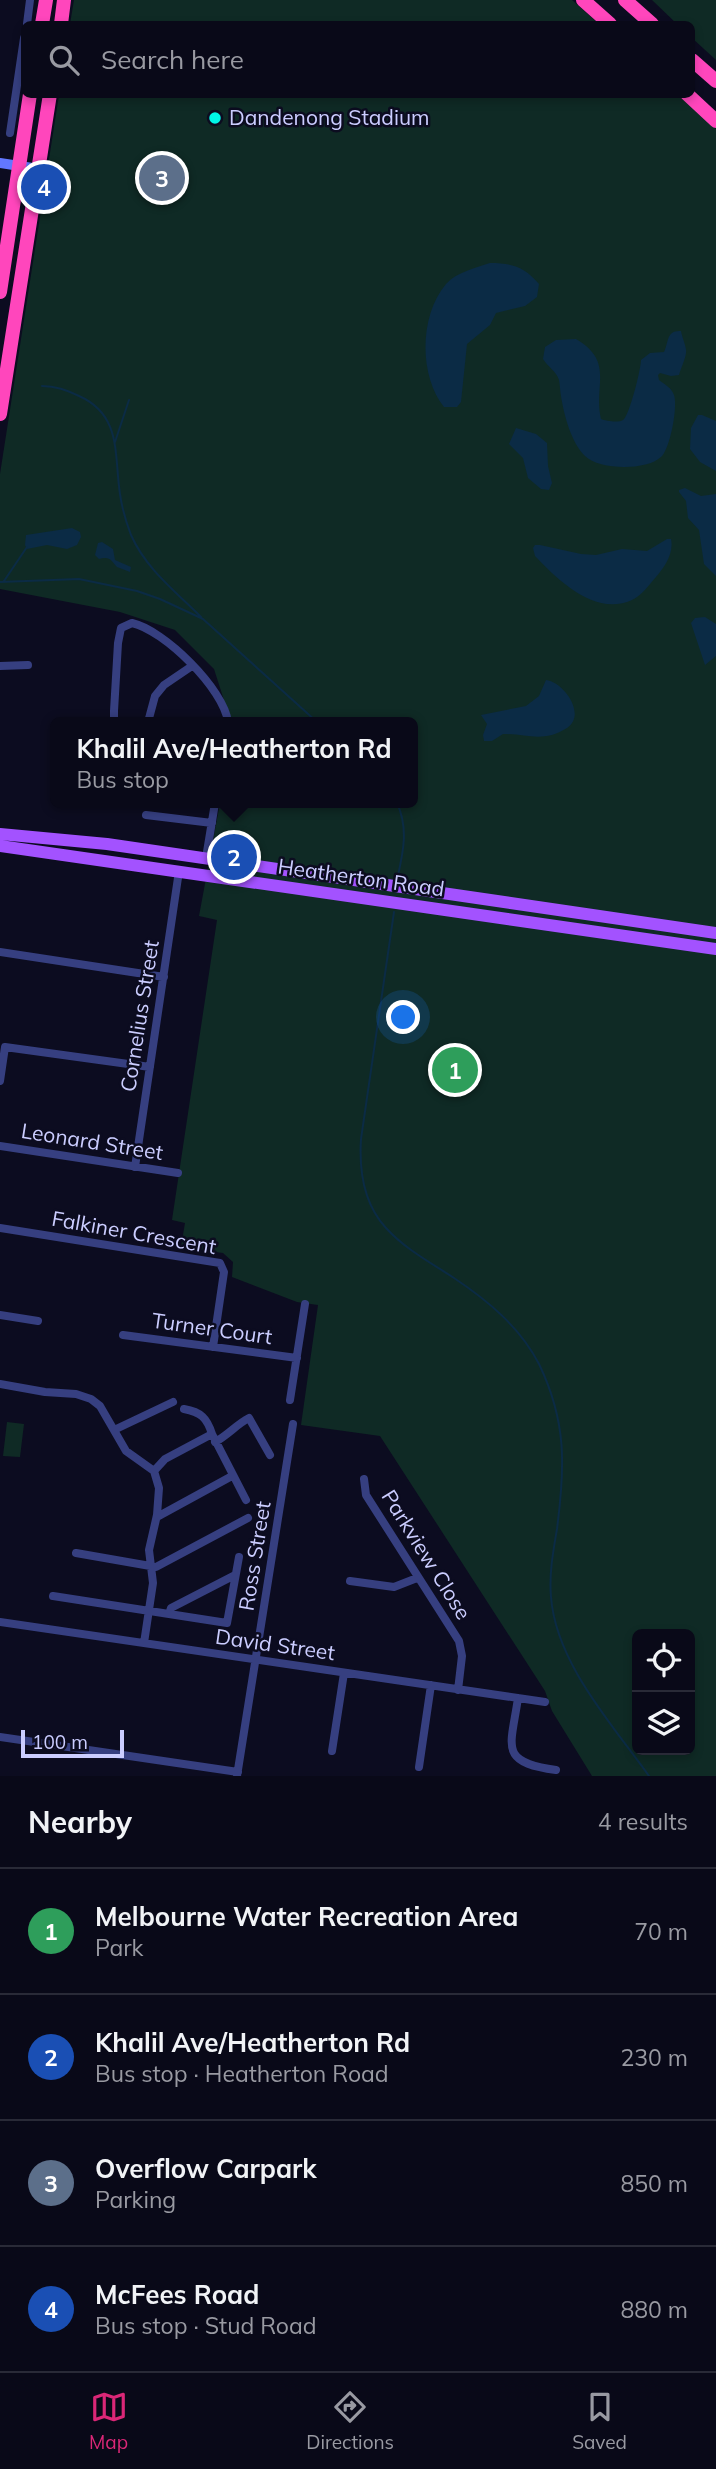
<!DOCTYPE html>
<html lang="en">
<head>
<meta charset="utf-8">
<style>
	body { margin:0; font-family:Mulish,sans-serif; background:#121221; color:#f1f3f6 }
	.controls { position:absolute; right:21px; bottom:21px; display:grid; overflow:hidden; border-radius:10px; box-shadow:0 4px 10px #0003 }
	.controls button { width:63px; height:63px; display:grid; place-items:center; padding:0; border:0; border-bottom:2px solid #292a37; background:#090918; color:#f1f3f6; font:35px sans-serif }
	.scale { position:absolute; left:21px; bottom:18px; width:103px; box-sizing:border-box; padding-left:7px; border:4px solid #cbcdff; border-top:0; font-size:19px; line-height:24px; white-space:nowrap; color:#cbcdff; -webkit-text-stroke:5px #0c0c20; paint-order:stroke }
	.you { position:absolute; left:404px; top:1018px; width:24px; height:24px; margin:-18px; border:5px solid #fff; border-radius:50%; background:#1a73e8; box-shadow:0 0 0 10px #1a73e833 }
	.badge { display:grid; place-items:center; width:46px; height:46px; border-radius:50%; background:#db2777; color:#fff; font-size:23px; font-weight:700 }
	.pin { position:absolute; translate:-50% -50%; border:4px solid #fff; box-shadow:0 2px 7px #0006 }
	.popup { position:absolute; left:50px; top:717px; width:368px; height:91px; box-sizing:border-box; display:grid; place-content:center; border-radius:10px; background:#090918; filter:drop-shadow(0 2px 5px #0005); font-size:23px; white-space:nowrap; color:#999aa2 }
	.popup b { font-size:26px; color:#f1f3f6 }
	.popup::after { content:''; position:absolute; left:50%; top:100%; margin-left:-14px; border:14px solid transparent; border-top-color:#090918 }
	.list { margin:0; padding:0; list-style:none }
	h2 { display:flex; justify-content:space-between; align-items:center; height:91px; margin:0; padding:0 28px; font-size:30px }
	h2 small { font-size:23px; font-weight:400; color:#999aa2 }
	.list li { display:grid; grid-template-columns:46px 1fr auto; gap:21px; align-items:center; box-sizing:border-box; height:126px; padding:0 28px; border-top:2px solid #292a37 }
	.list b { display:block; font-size:26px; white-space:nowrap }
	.list p { margin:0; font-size:23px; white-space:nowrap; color:#999aa2 }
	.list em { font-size:23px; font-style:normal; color:#999aa2 }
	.icon { flex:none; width:38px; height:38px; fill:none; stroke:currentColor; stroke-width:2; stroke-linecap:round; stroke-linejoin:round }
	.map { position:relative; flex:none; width:716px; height:1776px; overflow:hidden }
	.search { position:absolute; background:#090918; box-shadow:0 4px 10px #0003; left:21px; right:21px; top:21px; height:77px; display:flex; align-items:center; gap:18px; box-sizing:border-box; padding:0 24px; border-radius:10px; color:#999aa2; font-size:26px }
	.sheet { height:595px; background:#090918 }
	nav { display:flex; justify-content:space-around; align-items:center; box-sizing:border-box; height:98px; border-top:2px solid #292a37; background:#090918; font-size:19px; color:#999aa2 }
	nav a { display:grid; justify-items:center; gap:4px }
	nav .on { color:#db2777 }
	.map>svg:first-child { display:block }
	.green { fill:#0f2a25; fill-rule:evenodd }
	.water { fill:#0b2b45 }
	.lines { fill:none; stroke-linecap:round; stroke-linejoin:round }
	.stream { stroke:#0b2b45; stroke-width:2 }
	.street { stroke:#363f80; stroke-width:8 }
	.secondary { stroke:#6277ff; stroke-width:10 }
	.primary { stroke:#a352ff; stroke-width:12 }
	.highway { stroke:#ff46bc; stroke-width:14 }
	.poi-dot { fill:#00f6e8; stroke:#0c0c20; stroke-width:2.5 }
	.labels { text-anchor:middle; stroke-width:5; stroke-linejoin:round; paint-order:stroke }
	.poi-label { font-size:21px; fill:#cbcdff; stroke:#0c0c20; text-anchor:start }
	.street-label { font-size:21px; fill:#cbcdff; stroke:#0c0c20 }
</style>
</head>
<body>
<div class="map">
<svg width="716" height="1776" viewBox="0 0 716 1776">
	<rect width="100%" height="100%" fill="#0c0c20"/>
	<path class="green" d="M 74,0 L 572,0 L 599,24 L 70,24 Z
		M 652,0 L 716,0 L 716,60 L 692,38 L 692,24 L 677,24 Z
		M 678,94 L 716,129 L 716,1776 L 592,1776 L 552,1711 L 545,1691 L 380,1436 L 301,1425 L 318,1305 L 297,1302 L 232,1277 L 233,1262 L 223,1253 L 181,1247 L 185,1223 L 172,1220 L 217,920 L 199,916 L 220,803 L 412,803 L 412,722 L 231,722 L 214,669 L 175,630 L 120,612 L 0,589 L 0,474 L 59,95 ZM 637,1634 L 690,1634 L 690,1750 L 637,1750 Z
		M 7,1422 L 24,1424 L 20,1457 L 3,1456 Z"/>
	<path class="water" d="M 490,263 C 512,263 525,267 539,284 L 537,297 L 525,306 L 496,313 L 490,325 L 467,344 L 461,402 L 457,407 L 444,407 C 419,376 419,316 446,284 C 457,272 475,268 490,263 Z
		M 681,331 C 682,338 687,347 686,353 C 685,360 681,368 679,375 L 671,376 L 660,373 L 658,375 L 659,380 C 665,385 671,387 674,395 C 678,407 670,449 661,457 C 646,471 599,470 585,456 C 571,442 564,415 561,396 C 560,391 560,385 559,380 C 556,371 548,367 543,359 L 545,347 L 556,340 L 576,339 C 615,362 593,385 601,419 C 606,421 618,423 623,420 C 629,417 641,369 641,360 L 650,353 L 664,352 C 669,342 666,330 681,331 Z
		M 702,415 L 716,421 L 716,471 L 700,462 L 690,449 L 691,428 L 698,415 Z
		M 516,428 L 536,434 L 547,443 L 548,466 L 552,483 L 549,490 L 541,489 L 528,478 L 523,458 L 509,444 Z
		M 685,488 L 701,496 L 716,494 L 716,576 L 704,564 L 699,530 L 688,518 L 686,501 L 679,492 L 679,490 Z
		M 72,528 L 80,532 L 81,537 L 77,545 L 67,549 L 47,545 L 27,549 L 25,545 L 26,535 Z
		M 667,539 L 671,539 C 674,553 665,567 656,577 C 649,585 642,595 632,600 C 595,617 558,580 535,556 L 533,548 L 535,545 L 540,545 L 581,554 L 596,555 L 622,549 L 647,551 Z
		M 102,542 L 113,549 L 115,560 L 131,567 L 130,572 L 117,567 C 111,561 111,556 99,559 L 95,555 L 98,543 Z
		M 705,617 L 716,624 L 716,656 L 705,665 L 691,623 L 695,618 Z
		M 546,680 C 564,682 587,715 567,728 C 543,743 528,734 503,734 L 492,741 L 484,741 L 483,735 L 487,724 L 481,715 L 526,706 L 539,696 Z"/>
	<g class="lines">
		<path class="stream" d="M 42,386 C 56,386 66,390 79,396 C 122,415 114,455 120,494 C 122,508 126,522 131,535 C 146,569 176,592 201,617
			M 115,442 L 129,400
			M 4,581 L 27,547
			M 0,582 L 79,579 L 137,591 L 160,599 L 203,619 L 317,722
			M 397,803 C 409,829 403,853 397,880
			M 394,912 L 361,1139 C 359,1170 364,1204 386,1228 C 405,1249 431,1263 454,1278 C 487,1300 520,1327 539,1364 C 567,1422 565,1467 557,1529 C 553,1552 549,1574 551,1597 C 556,1663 612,1724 649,1776"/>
		<path class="street" d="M 27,24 L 30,0
			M 10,133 L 24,38
			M 0,666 L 28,665
			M 117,722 L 114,719 L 114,711 L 118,643 L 121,628 L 132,623 C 164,630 224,689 228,722
			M 148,722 L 155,696 L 164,685 L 192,666
			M 146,815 L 212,823
			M 206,858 L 215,803
			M 0,952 L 164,977
			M 0,1081 L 5,1047 L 150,1067
			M 0,1146 L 178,1173
			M 135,1167 L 179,871
			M 0,1228 L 220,1263 L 224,1272 L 213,1347
			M 0,1315 L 38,1321
			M 123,1335 L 297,1358
			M 0,1384 L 45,1392 L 76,1394 L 91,1399 L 100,1406 L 126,1451 L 154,1471 L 159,1488 L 157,1515 L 149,1550 L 153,1583 L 144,1643
			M 290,1400 L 305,1304
			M 184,1409 C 201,1412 207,1418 212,1434
			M 114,1430 L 173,1402
			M 215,1442 C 228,1435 237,1424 249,1418 L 270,1455
			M 154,1471 L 165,1459 L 212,1434 L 246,1500
			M 364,1479 L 366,1495 L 459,1641 L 462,1656 L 458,1690
			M 157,1517 L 232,1476
			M 76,1553 L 156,1567 L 248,1518
			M 350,1581 L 394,1587 L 417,1578
			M 53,1596 L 227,1623 L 239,1557
			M 169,1614 L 171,1608 L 235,1575
			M 0,1622 L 545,1702
			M 518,1698 C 511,1747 498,1762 556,1770
			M 0,1737 L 238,1772
			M 332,1751 L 344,1673
			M 419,1767 L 431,1685
			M 237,1776 L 293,1424"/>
		<path class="secondary" d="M 0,163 L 39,169"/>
		<path class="primary" d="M 0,834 L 107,844 L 716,933
			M 0,846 L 716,949"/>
		<path class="highway" d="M 583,0 L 610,24
			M 625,0 L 652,24
			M 42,24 L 46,0
			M 61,24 L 64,0
			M 692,60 L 716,81
			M 687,94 L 716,121
			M 0,292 L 30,94
			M 0,414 L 50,94"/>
	</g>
	<circle class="poi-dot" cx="215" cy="118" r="7"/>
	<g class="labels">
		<g class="poi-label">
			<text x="229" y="125">Dandenong Stadium</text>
		</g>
		<g class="street-label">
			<text transform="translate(361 878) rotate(8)" y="7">Heatherton Road</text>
			<text transform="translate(140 1016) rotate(-81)" y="7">Cornelius Street</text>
			<text transform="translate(92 1142) rotate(9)" y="7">Leonard Street</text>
			<text transform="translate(134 1233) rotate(10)" y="7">Falkiner Crescent</text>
			<text transform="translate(212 1329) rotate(8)" y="7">Turner Court</text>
			<text transform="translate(426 1555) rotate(58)" y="7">Parkview Close</text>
			<text transform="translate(255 1556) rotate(-81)" y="7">Ross Street</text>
			<text transform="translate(275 1645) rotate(8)" y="7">David Street</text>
		</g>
	</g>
</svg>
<div class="controls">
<button><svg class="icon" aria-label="locate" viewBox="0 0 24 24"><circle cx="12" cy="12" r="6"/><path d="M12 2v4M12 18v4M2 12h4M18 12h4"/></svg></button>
<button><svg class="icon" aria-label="layers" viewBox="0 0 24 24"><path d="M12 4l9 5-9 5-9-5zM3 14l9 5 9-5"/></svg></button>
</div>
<div class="scale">100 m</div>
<div class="you"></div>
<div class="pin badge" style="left:455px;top:1070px;background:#2e9e5b">1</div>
<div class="pin badge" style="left:234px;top:857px;background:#1a4fb4">2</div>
<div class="popup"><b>Khalil Ave/Heatherton Rd</b>Bus stop</div>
<div class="pin badge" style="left:162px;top:178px;background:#5c6f8a">3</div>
<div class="pin badge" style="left:44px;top:187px;background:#1a4fb4">4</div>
<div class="search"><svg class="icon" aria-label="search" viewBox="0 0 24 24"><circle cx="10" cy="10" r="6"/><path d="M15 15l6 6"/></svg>Search here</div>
</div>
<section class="sheet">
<h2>Nearby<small>4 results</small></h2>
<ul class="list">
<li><span class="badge" style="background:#2e9e5b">1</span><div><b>Melbourne Water Recreation Area</b><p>Park</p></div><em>70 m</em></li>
<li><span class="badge" style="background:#1a4fb4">2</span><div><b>Khalil Ave/Heatherton Rd</b><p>Bus stop · Heatherton Road</p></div><em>230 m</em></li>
<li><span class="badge" style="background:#5c6f8a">3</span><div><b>Overflow Carpark</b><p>Parking</p></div><em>850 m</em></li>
<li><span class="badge" style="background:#1a4fb4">4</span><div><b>McFees Road</b><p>Bus stop · Stud Road</p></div><em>880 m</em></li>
</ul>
</section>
<nav>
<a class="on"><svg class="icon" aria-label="map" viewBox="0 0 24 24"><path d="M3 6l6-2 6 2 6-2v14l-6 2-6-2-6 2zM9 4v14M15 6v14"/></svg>Map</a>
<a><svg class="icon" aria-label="directions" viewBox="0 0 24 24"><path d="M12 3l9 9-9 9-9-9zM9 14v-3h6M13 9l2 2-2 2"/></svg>Directions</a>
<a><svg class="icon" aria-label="saved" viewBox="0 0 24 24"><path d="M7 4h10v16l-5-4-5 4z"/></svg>Saved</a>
</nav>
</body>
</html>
